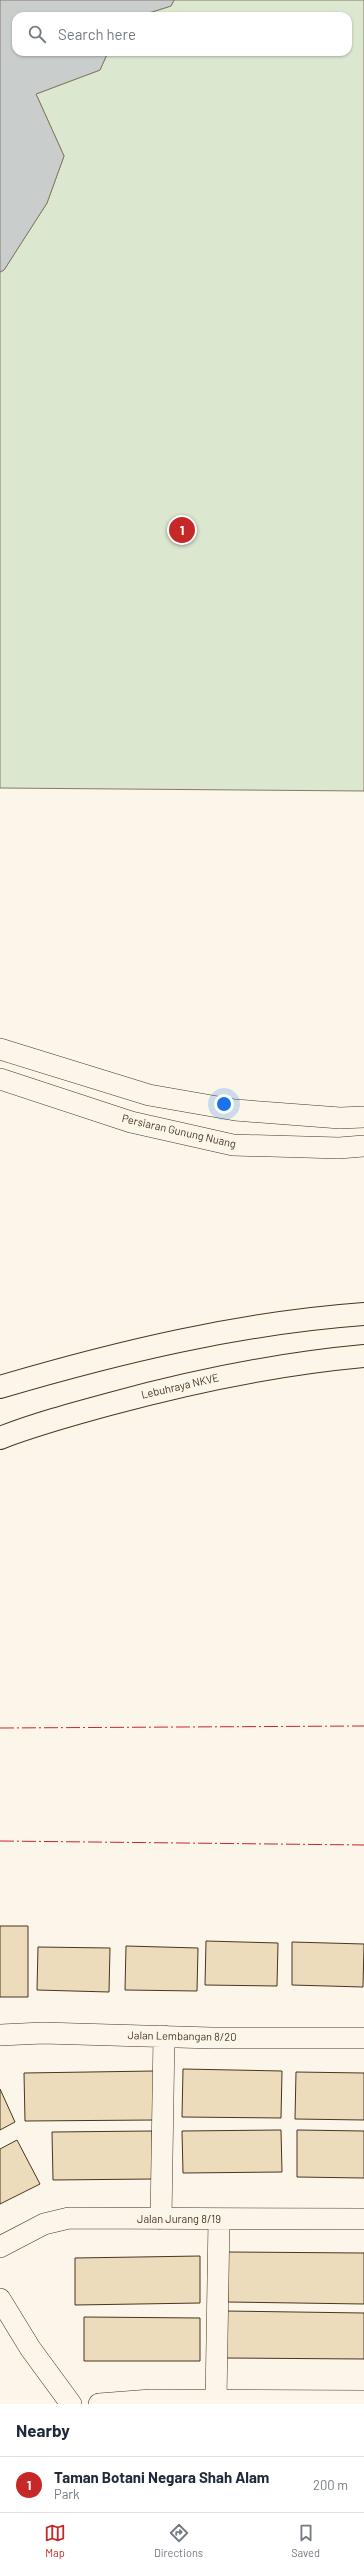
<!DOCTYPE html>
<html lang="en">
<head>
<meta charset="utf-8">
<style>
	body { margin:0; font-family:Barlow,sans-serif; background:#f6f6f7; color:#1f2937 }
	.you { position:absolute; left:224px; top:1104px; width:14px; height:14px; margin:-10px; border:3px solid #fff; border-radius:50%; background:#1a73e8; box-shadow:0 0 0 6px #1a73e833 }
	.badge { display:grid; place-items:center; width:26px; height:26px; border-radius:50%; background:#c62828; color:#fff; font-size:13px; font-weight:700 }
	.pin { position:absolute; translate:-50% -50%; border:2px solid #fff; box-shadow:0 1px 4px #0006 }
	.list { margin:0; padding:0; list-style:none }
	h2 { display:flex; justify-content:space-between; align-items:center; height:52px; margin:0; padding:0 16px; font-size:17px }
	h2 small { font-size:13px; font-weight:400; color:#747a83 }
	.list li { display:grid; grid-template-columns:26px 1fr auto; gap:12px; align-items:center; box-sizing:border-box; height:56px; padding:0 16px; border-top:1px solid #e0e1e3 }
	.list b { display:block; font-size:15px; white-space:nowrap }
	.list p { margin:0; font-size:13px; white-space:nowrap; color:#747a83 }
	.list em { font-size:13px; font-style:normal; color:#747a83 }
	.icon { flex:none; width:22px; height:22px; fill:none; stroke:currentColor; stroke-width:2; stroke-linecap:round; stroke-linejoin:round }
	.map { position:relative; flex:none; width:364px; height:2404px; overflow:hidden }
	.search { position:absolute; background:#fff; box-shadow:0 1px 3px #0004; left:12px; right:12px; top:12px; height:44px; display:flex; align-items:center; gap:10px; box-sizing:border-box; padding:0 14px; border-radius:12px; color:#747a83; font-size:15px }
	.sheet { height:108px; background:#fff }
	nav { display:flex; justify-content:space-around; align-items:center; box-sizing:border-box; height:56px; border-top:1px solid #e0e1e3; background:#fff; font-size:11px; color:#747a83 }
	nav a { display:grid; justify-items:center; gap:2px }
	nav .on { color:#c62828 }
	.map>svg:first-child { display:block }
	.green { fill:#dce7d0; stroke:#887966 }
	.water { fill:#c9cecd; stroke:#887966 }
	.building { fill:#ecdcbc; stroke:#4a3520 }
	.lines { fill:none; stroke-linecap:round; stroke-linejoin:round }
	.minor-casing { stroke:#4a3520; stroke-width:22 }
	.highway-casing { stroke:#4a3520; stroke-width:24 }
	.minor { stroke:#fbf6e9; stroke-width:21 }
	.highway { stroke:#fbf6e9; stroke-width:22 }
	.power { stroke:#c62828; stroke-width:1; stroke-dasharray:14 3 2 3; stroke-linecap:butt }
	.labels { text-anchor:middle; stroke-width:3; stroke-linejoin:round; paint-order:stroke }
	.street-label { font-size:11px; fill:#4a3520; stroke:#fbf6e9 }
</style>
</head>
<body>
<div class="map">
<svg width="364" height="2404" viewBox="0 0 364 2404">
	<rect width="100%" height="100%" fill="#fbf6e9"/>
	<path class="green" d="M 174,0 L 364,0 L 364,791 L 0,788 L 0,272 L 4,270 L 47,203 L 64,156 L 36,94 L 100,70 L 108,52 L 348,52 L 348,16 L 139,16 L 171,6 Z"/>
	<path class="water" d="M 0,0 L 174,0 L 171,6 L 139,16 L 16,16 L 16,52 L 108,52 L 100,70 L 36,94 L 64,156 L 47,203 L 4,270 L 0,272 Z"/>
	<path class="building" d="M 0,1926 L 28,1926 L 28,1997 L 0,1997 Z
		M 206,1941 L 278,1943 L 277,1986 L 205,1985 Z
		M 292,1942 L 364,1944 L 363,1987 L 292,1985 Z
		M 126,1946 L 198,1948 L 197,1991 L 125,1990 Z
		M 38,1947 L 110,1948 L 109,1992 L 37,1990 Z
		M 183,2069 L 282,2071 L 281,2118 L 182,2117 Z
		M 154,2071 L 154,2120 L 25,2121 L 24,2073 Z
		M 296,2072 L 364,2073 L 364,2120 L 295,2119 Z
		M 0,2089 L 15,2122 L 0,2130 Z
		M 281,2130 L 282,2172 L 183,2173 L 182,2131 Z
		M 297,2130 L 364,2131 L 364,2178 L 297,2177 Z
		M 152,2131 L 153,2179 L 53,2180 L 52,2132 Z
		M 17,2140 L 40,2184 L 0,2204 L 0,2149 Z
		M 228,2252 L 364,2253 L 364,2304 L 228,2302 Z
		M 200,2256 L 200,2303 L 75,2305 L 75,2258 Z
		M 225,2311 L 364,2313 L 364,2359 L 225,2358 Z
		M 84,2317 L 200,2318 L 200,2361 L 84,2361 Z"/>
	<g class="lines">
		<g class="minor-casing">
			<path id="minor" d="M 0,1049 L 149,1095 L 235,1110 L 340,1118 L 364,1117
				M 0,1079 L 131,1122 L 233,1145 L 339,1148 L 364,1146
				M 0,2035 L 43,2033 L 212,2038 L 364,2038
				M 161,2219 L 164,2036
				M 0,2247 L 44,2224 L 69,2218 L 364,2219
				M 0,2299 L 30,2348 L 71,2404
				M 216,2401 L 219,2219
				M 99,2404 L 151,2400 L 364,2401"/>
		</g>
		<g class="highway-casing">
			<path id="highway" d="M 0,1387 C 119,1352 240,1323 364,1314
				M 0,1438 C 36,1424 73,1414 110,1404 C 194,1381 277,1364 364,1356"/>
		</g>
		<use href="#minor" class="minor"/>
		<use href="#highway" class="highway"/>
		<path class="power" d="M 0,1728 L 364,1726
			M 0,1841 L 364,1845"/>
	</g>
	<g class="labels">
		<g class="street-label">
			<text transform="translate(179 1131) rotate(13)" y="4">Persiaran Gunung Nuang</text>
			<text transform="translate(180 1386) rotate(-13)" y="4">Lebuhraya NKVE</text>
			<text transform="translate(182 2036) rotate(1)" y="4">Jalan Lembangan 8/20</text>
			<text x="179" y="2223">Jalan Jurang 8/19</text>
		</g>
	</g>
</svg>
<div class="you"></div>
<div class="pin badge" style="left:182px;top:530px">1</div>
<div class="search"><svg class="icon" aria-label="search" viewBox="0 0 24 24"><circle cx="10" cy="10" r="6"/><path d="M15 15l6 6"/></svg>Search here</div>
</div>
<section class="sheet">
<h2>Nearby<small></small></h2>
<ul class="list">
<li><span class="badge">1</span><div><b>Taman Botani Negara Shah Alam</b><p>Park</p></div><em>200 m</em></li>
</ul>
</section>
<nav>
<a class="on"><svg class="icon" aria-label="map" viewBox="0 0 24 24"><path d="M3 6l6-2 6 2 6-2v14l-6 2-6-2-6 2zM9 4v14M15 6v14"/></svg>Map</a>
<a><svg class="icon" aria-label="directions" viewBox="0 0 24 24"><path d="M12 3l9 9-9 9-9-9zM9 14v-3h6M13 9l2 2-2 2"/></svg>Directions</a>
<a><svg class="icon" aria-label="saved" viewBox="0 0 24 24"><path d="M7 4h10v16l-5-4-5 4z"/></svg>Saved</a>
</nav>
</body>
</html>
